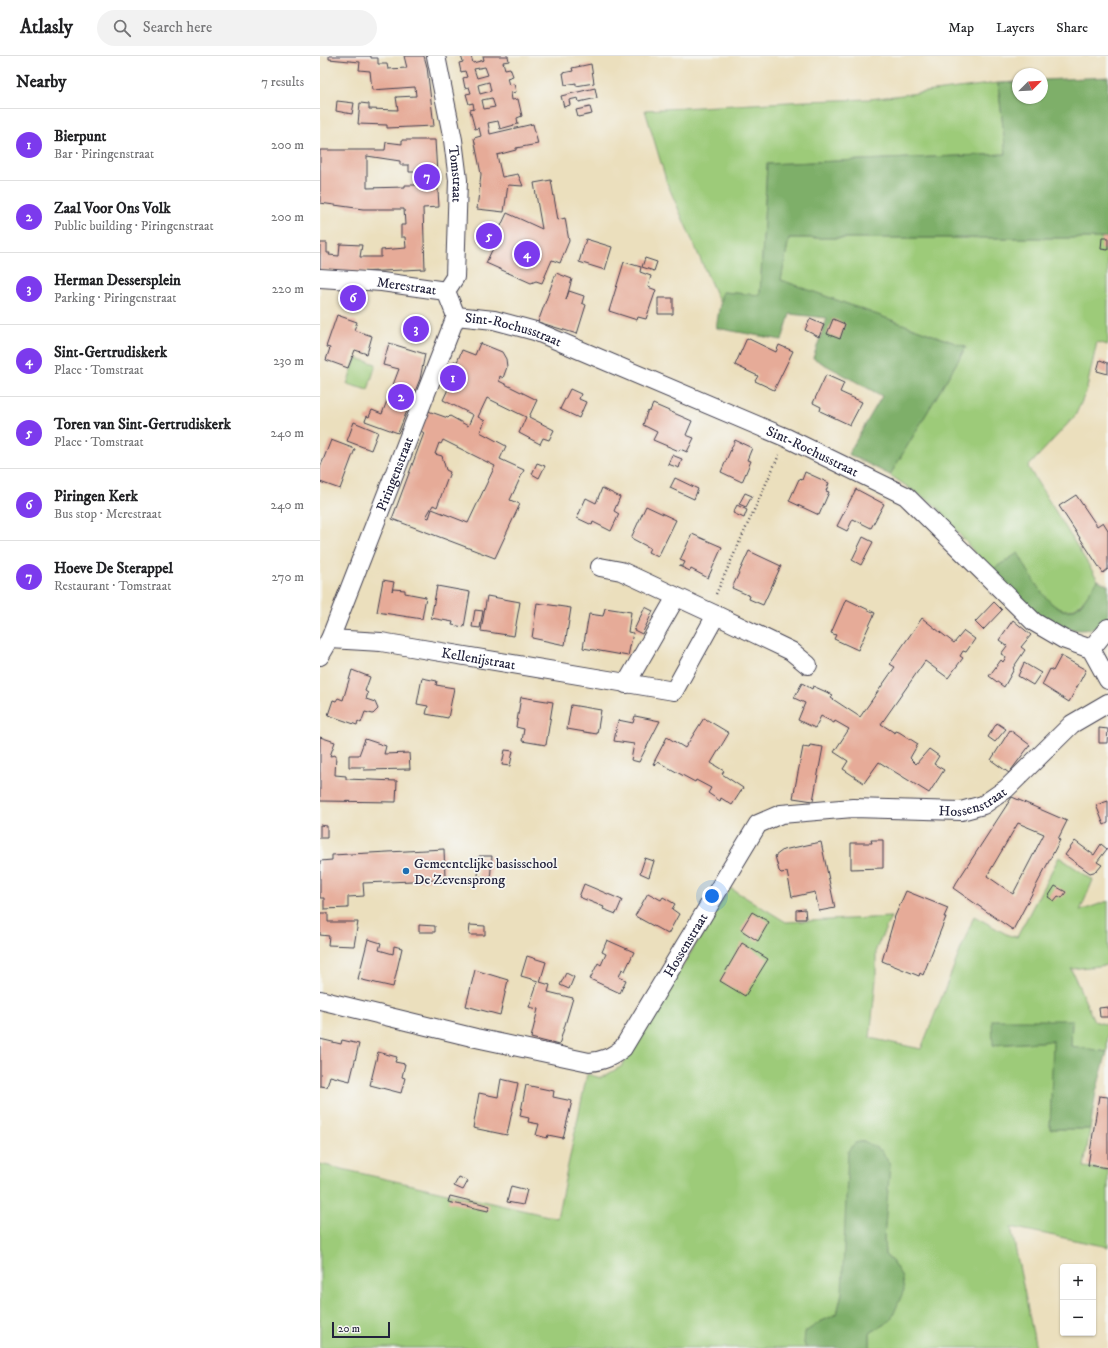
<!DOCTYPE html>
<html lang="en">
<head>
<meta charset="utf-8">
<style>
	body { margin:0; font-family:"IM FELL DW Pica",serif; background:#f2f2f2; color:#202124 }
	.controls { position:absolute; right:12px; bottom:12px; display:grid; overflow:hidden; border-radius:4px; box-shadow:0 1px 3px #0004 }
	.controls button { width:36px; height:36px; display:grid; place-items:center; padding:0; border:0; border-bottom:1px solid #e0e0e0; background:#fff; color:#202124; font:20px sans-serif }
	.compass { position:absolute; left:692px; top:12px; width:36px; height:36px; border-radius:50%; background:#fff; box-shadow:0 1px 3px #0004; rotate:66deg }
	.scale { position:absolute; left:12px; bottom:10px; width:58px; box-sizing:border-box; padding-left:4px; border:2px solid #22223b; border-top:0; font-size:11px; line-height:14px; white-space:nowrap; color:#22223b; -webkit-text-stroke:3px #f6f6f2; paint-order:stroke }
	.you { position:absolute; left:392px; top:840px; width:14px; height:14px; margin:-10px; border:3px solid #fff; border-radius:50%; background:#1a73e8; box-shadow:0 0 0 6px #1a73e833 }
	.badge { display:grid; place-items:center; width:26px; height:26px; border-radius:50%; background:#7c3aed; color:#fff; font-size:13px; font-weight:700 }
	.pin { position:absolute; translate:-50% -50%; border:2px solid #fff; box-shadow:0 1px 4px #0006 }
	.list { margin:0; padding:0; list-style:none }
	h2 { display:flex; justify-content:space-between; align-items:center; height:52px; margin:0; padding:0 16px; font-size:17px }
	h2 small { font-size:13px; font-weight:400; color:#757577 }
	.list li { display:grid; grid-template-columns:26px 1fr auto; gap:12px; align-items:center; box-sizing:border-box; height:72px; padding:0 16px; border-top:1px solid #e0e0e0 }
	.list b { display:block; font-size:15px; white-space:nowrap }
	.list p { margin:0; font-size:13px; white-space:nowrap; color:#757577 }
	.list em { font-size:13px; font-style:normal; color:#757577 }
	.icon { flex:none; width:22px; height:22px; fill:none; stroke:currentColor; stroke-width:2; stroke-linecap:round; stroke-linejoin:round }
	.map { position:relative; flex:none; width:788px; height:1292px; overflow:hidden }
	header { display:flex; align-items:center; gap:24px; box-sizing:border-box; height:56px; padding:0 20px; background:#fff; border-bottom:1px solid #e0e0e0 }
	header strong { font-size:19px }
	nav { display:flex; gap:22px; margin-inline-start:auto; font-size:14px }
	.search { width:280px; height:36px; background:#f2f2f2; display:flex; align-items:center; gap:10px; box-sizing:border-box; padding:0 14px; border-radius:22px; color:#757577; font-size:15px }
	main { display:flex }
	aside { flex:1; background:#fff }
	.map>svg:first-child { display:block }
	.green { fill:#9dcb79; stroke:#60765a }
	.forest { fill:#7eaf69; stroke:#506852 }
	.building { fill:#e6ab98; fill-rule:evenodd }
	.lines { fill:none; stroke-linecap:round; stroke-linejoin:round }
	.street-casing { stroke:#403e4e; stroke-width:20 }
	.path { stroke:#403e4e; stroke-width:2.5; stroke-dasharray:1 3; stroke-linecap:butt }
	.street { stroke:#fff; stroke-width:18 }
	.poi-dot { fill:#1f6fb2; stroke:#f6f6f2; stroke-width:1.5 }
	.labels { text-anchor:middle; stroke-width:3.5; stroke-linejoin:round; paint-order:stroke }
	.street-label { font-size:14px; fill:#22223b; stroke:#f6f6f2 }
	.poi-label { font-size:14px; fill:#22223b; stroke:#f6f6f2; text-anchor:start }
</style>
</head>
<body>
<header>
<strong>Atlasly</strong>
<div class="search"><svg class="icon" aria-label="search" viewBox="0 0 24 24"><circle cx="10" cy="10" r="6"/><path d="M15 15l6 6"/></svg>Search here</div>
<nav><a>Map</a><a>Layers</a><a>Share</a></nav>
</header>
<main>
<aside>
<h2>Nearby<small>7 results</small></h2>
<ul class="list">
<li><span class="badge">1</span><div><b>Bierpunt</b><p>Bar · Piringenstraat</p></div><em>200 m</em></li>
<li><span class="badge">2</span><div><b>Zaal Voor Ons Volk</b><p>Public building · Piringenstraat</p></div><em>200 m</em></li>
<li><span class="badge">3</span><div><b>Herman Dessersplein</b><p>Parking · Piringenstraat</p></div><em>220 m</em></li>
<li><span class="badge">4</span><div><b>Sint-Gertrudiskerk</b><p>Place · Tomstraat</p></div><em>230 m</em></li>
<li><span class="badge">5</span><div><b>Toren van Sint-Gertrudiskerk</b><p>Place · Tomstraat</p></div><em>240 m</em></li>
<li><span class="badge">6</span><div><b>Piringen Kerk</b><p>Bus stop · Merestraat</p></div><em>240 m</em></li>
<li><span class="badge">7</span><div><b>Hoeve De Sterappel</b><p>Restaurant · Tomstraat</p></div><em>270 m</em></li>
</ul>
</aside>
<div class="map">
<svg width="788" height="1292" viewBox="0 0 788 1292">
	<rect width="100%" height="100%" fill="#f6f6f2"/>
	<filter id="ink" filterUnits="userSpaceOnUse"><feTurbulence type="fractalNoise" baseFrequency=".025" numOctaves="2"/><feDisplacementMap in="SourceGraphic" scale="8" xChannelSelector="R" yChannelSelector="G"/><feConvolveMatrix kernelMatrix="1 2 1 2 8 2 1 2 1" color-interpolation-filters="sRGB"/></filter>
	<filter id="wash" filterUnits="userSpaceOnUse"><feTurbulence type="fractalNoise" baseFrequency=".012" numOctaves="4" result="noise"/><feDisplacementMap in="SourceGraphic" scale="16" xChannelSelector="R" yChannelSelector="G"/><feGaussianBlur stdDeviation="0.9" result="paint"/><feColorMatrix in="noise" values="0 0 0 0 0 0 0 0 0 0 0 0 0 0 0 0 0 1.4 0 .05"/><feComposite in="paint" operator="in"/></filter>
	<g filter="url(#wash)">
		<rect width="100%" height="100%" fill="#ebdfbd"/>
		<path class="green" d="M 678,27 L 686,98 L 447,108 L 440,239 L 402,236 L 400,248 L 347,127 L 325,54 L 487,45 L 550,43 Z
			M 469,182 L 788,182 L 788,289 L 777,286 L 766,336 L 755,360 L 708,411 L 778,524 C 773,531 765,544 759,549 C 733,571 708,514 698,497 L 670,515 L 616,450 L 570,419 L 646,291 L 461,224 Z
			M 36,302 L 56,308 L 48,334 L 27,328 Z
			M 739,801 L 773,824 L 760,855 L 788,845 L 788,909 L 751,913 L 774,965 L 788,969 L 787,996 L 751,990 L 752,964 L 673,989 L 734,985 L 730,1073 L 770,1073 L 764,1111 L 788,1114 L 788,1191 L 691,1171 L 716,1292 L 550,1292 L 550,1277 L 571,1264 L 572,1205 L 565,1199 L 564,1183 L 522,1237 L 517,1258 L 500,1266 L 484,1287 L 486,1292 L 0,1292 L 0,1108 L 237,1162 L 267,1018 L 281,1022 L 302,1010 L 410,832 L 466,866 L 571,861 L 556,893 L 556,923 L 550,982 L 601,993 L 654,860 L 688,879 L 697,881 Z"/>
		<path class="forest" d="M 788,21 L 788,182 L 469,182 L 461,224 L 646,291 L 570,419 L 528,398 L 562,340 L 493,302 L 507,262 L 470,258 L 462,284 L 396,272 L 402,236 L 440,239 L 447,108 L 686,98 L 678,27 L 698,26 L 698,42 L 722,42 L 722,24 Z
			M 698,497 C 708,513 734,573 760,549 C 766,542 772,531 778,524 L 788,529 L 788,562 C 766,588 724,566 702,549 C 691,539 681,526 670,515 Z
			M 672,964 L 752,964 L 751,990 L 787,996 L 776,1036 L 770,1073 L 730,1073 L 733,985 L 673,989 Z
			M 544,1085 L 562,1095 L 570,1109 L 564,1183 L 565,1199 L 572,1205 L 581,1219 L 584,1234 L 571,1264 L 550,1277 L 550,1292 L 486,1292 L 484,1287 L 485,1276 L 500,1266 L 517,1258 L 522,1237 L 528,1095 L 535,1087 Z"/>
		<g id="blocks">
			<path class="building" d="M 9,0 L 51,0 L 51,2 L 58,2 L 58,8 L 67,8 L 68,13 L 87,12 L 84,0 L 104,0 L 107,11 L 114,70 L 67,72 L 67,69 L 38,68 L 40,47 L 49,48 L 49,53 L 78,54 L 76,41 L 96,40 L 95,31 L 52,34 L 50,15 L 39,14 L 40,6 L 9,3 Z
				M 141,0 L 151,0 L 153,7 L 164,4 L 163,0 L 188,0 L 189,5 L 183,6 L 185,13 L 190,12 L 193,20 L 187,22 L 189,29 L 194,28 L 196,36 L 191,37 L 192,44 L 198,43 L 202,60 L 197,62 L 198,68 L 180,73 L 178,65 L 168,67 L 170,78 L 213,68 L 218,88 L 196,92 L 196,94 L 177,99 L 182,121 L 198,118 L 203,130 L 188,129 L 184,156 L 157,153 L 161,118 L 154,82 L 161,80 L 159,72 L 155,73 L 150,54 L 154,53 L 153,47 L 149,48 L 146,38 L 151,37 L 149,31 L 145,32 L 143,22 L 147,21 L 145,15 L 141,16 L 139,7 L 143,6 ZM 165,11 L 168,19 L 157,22 L 154,13 ZM 169,26 L 171,35 L 160,38 L 158,29 ZM 172,42 L 175,51 L 164,53 L 162,44 Z
				M 271,8 L 274,27 L 256,30 L 256,27 L 245,29 L 243,17 L 253,15 L 252,12 Z
				M 275,32 L 277,42 L 259,46 L 258,42 L 249,44 L 250,49 L 244,51 L 241,40 Z
				M 17,45 L 34,47 L 32,58 L 16,55 Z
				M 270,51 L 272,58 L 258,61 L 256,54 Z
				M 82,84 L 115,84 L 119,151 L 103,152 L 105,213 L 39,216 L 0,214 L 0,187 L 7,187 L 7,197 L 10,197 L 9,199 L 19,200 L 20,188 L 42,189 L 40,201 L 61,201 L 61,194 L 86,192 L 85,181 L 81,181 L 81,169 L 85,169 L 84,153 L 43,153 L 0,147 L 0,94 L 65,94 L 66,86 L 82,88 ZM 47,100 L 80,105 L 80,109 L 89,109 L 89,116 L 99,116 L 99,129 L 85,129 L 85,131 L 47,132 Z
				M 231,124 L 238,164 L 245,162 L 249,185 L 240,207 L 232,204 L 222,227 L 216,225 L 211,227 L 166,207 L 173,192 L 158,185 L 165,168 L 179,174 L 187,157 L 222,173 L 214,127 Z
				M 782,182 L 788,182 L 788,194 L 781,193 Z
				M 266,183 L 292,191 L 285,214 L 259,206 Z
				M 325,202 L 337,206 L 334,215 L 322,211 Z
				M 304,206 L 321,211 L 320,216 L 331,220 L 328,231 L 336,234 L 326,263 L 318,261 L 317,264 L 289,255 Z
				M 236,217 L 252,223 L 246,244 L 249,235 L 264,240 L 262,247 L 266,249 L 257,278 L 218,266 Z
				M 338,242 L 353,242 L 353,258 L 338,258 Z
				M 17,259 L 37,266 L 34,274 L 52,280 L 47,298 L 35,294 L 28,312 L 6,304 L 10,292 L 6,291 Z
				M 490,263 L 504,269 L 499,281 L 485,274 Z
				M 513,263 L 525,268 L 520,283 L 507,278 Z
				M 427,282 L 456,296 L 459,289 L 473,295 L 454,334 L 435,325 L 438,320 L 415,309 Z
				M 69,287 L 105,298 L 100,323 L 78,377 L 45,365 L 47,360 L 49,361 L 52,354 L 62,358 L 79,313 L 63,309 Z
				M 160,287 L 182,296 L 186,303 L 187,311 L 183,322 L 180,320 L 179,325 L 217,344 L 209,361 L 234,374 L 229,384 L 223,382 L 220,388 L 199,377 L 206,361 L 167,342 L 158,361 L 165,365 L 160,376 L 186,390 L 180,403 L 204,414 L 190,444 L 200,448 L 175,502 L 72,463 L 104,377 L 101,375 L 108,355 L 128,362 L 130,360 L 148,370 L 153,359 L 123,344 L 129,331 L 125,329 L 134,305 L 137,306 L 142,294 L 155,299 ZM 123,384 L 175,410 L 148,467 L 112,453 L 109,462 L 106,461 L 113,449 L 117,451 L 130,416 L 126,414 L 122,400 L 115,398 L 119,387 L 121,388 Z
				M 780,304 L 788,307 L 788,318 L 777,315 Z
				M 506,319 L 524,327 L 520,336 L 542,346 L 530,369 L 500,355 L 501,351 L 493,347 Z
				M 250,333 L 261,338 L 259,343 L 266,346 L 259,362 L 240,353 Z
				M 333,348 L 372,365 L 366,379 L 374,382 L 367,396 L 360,393 L 359,395 L 333,384 L 337,376 L 323,369 L 327,356 L 330,355 Z
				M 34,366 L 58,376 L 51,394 L 27,385 Z
				M 11,384 L 35,393 L 20,433 L 0,426 L 0,412 Z
				M 415,384 L 432,392 L 427,404 L 431,405 L 422,426 L 401,416 Z
				M 352,399 L 362,403 L 359,412 L 348,408 Z
				M 217,407 L 225,410 L 219,422 L 212,418 Z
				M 485,416 L 509,427 L 506,435 L 509,436 L 499,459 L 469,445 L 479,423 L 482,424 Z
				M 355,422 L 378,433 L 374,443 L 350,432 Z
				M 282,432 L 300,441 L 294,455 L 299,458 L 291,475 L 273,466 L 272,469 L 257,462 L 266,442 L 276,447 Z
				M 536,433 L 564,448 L 551,472 L 533,463 L 527,475 L 517,470 Z
				M 425,437 L 432,440 L 426,451 L 419,448 Z
				M 756,439 L 777,470 L 783,466 L 788,474 L 788,513 L 783,517 L 739,450 Z
				M 417,449 L 427,454 L 424,462 L 413,457 Z
				M 326,450 L 356,464 L 338,501 L 328,496 L 330,492 L 311,482 Z
				M 372,478 L 402,491 L 388,522 L 371,513 L 370,515 L 359,510 L 363,510 L 365,506 L 360,504 Z
				M 543,481 L 553,486 L 541,509 L 532,504 Z
				M 429,495 L 461,510 L 443,549 L 429,543 L 430,540 L 412,532 Z
				M 63,524 L 74,526 L 72,535 L 73,533 L 85,534 L 85,537 L 106,541 L 102,563 L 57,556 Z
				M 117,530 L 150,536 L 144,571 L 132,569 L 133,566 L 111,562 Z
				M 167,540 L 200,546 L 194,580 L 161,575 Z
				M 526,543 L 555,557 L 538,594 L 514,583 L 516,579 L 511,577 Z
				M 674,546 L 682,554 L 663,574 L 655,566 Z
				M 217,547 L 251,552 L 245,589 L 212,582 Z
				M 325,551 L 333,555 L 322,578 L 314,574 Z
				M 285,552 L 311,556 L 308,576 L 313,577 L 308,600 L 263,592 L 269,558 L 283,560 Z
				M 155,554 L 163,555 L 160,572 L 152,571 Z
				M 602,562 L 634,587 L 644,575 L 655,583 L 646,596 L 643,595 L 640,600 L 643,602 L 628,622 L 605,605 L 561,668 L 575,677 L 576,675 L 579,676 L 598,688 L 590,702 L 596,708 L 609,693 L 619,700 L 614,708 L 624,714 L 609,737 L 559,706 L 544,727 L 523,713 L 528,705 L 514,696 L 529,673 L 515,665 L 514,667 L 501,660 L 495,672 L 478,664 L 485,647 L 474,642 L 482,627 L 492,633 L 493,630 L 513,639 L 511,642 L 540,661 L 575,611 L 570,608 Z
				M 693,564 L 711,579 L 701,591 L 705,594 L 693,612 L 694,613 L 684,631 L 669,620 L 681,604 L 683,606 L 686,601 L 681,598 L 687,590 L 679,584 Z
				M 741,600 L 766,614 L 749,646 L 722,629 L 730,613 L 733,615 Z
				M 704,607 L 721,617 L 713,629 L 698,620 Z
				M 32,614 L 50,621 L 45,635 L 48,637 L 46,643 L 55,646 L 58,653 L 53,658 L 45,656 L 41,667 L 38,665 L 37,669 L 8,659 L 13,644 L 16,645 L 18,642 L 23,644 Z
				M 102,622 L 117,625 L 116,629 L 134,632 L 128,662 L 106,658 L 108,650 L 97,648 Z
				M 201,641 L 233,646 L 226,689 L 202,685 L 204,673 L 196,671 Z
				M 251,649 L 281,654 L 277,678 L 247,673 Z
				M 315,660 L 340,665 L 319,706 L 311,704 L 314,688 L 294,685 L 298,664 L 313,667 Z
				M 384,662 L 409,677 L 391,707 L 404,715 L 402,718 L 423,732 L 412,749 L 401,742 L 400,745 L 388,737 L 391,732 L 376,724 L 375,726 L 338,706 L 336,709 L 333,708 L 347,681 L 365,692 Z
				M 677,667 L 686,673 L 675,686 L 668,681 Z
				M 779,672 L 788,673 L 787,687 L 779,687 Z
				M 690,674 L 710,689 L 689,717 L 671,704 Z
				M 0,681 L 15,686 L 10,700 L 16,699 L 15,719 L 26,720 L 26,723 L 77,725 L 76,746 L 0,745 Z
				M 45,683 L 66,690 L 64,698 L 89,697 L 90,713 L 44,714 L 44,711 L 29,711 L 29,699 L 39,699 Z
				M 490,689 L 503,691 L 493,745 L 473,742 L 483,691 L 489,692 Z
				M 185,694 L 193,695 L 190,710 L 182,709 Z
				M 692,741 L 747,765 L 738,783 L 740,784 L 693,874 L 633,832 ZM 698,767 L 724,778 L 693,838 L 667,820 Z
				M 788,745 L 788,767 L 784,769 L 776,749 Z
				M 0,769 L 7,770 L 7,782 L 0,782 Z
				M 551,784 L 563,784 L 563,812 L 531,813 L 531,787 L 552,787 Z
				M 755,785 L 774,799 L 781,788 L 787,793 L 777,806 L 782,809 L 777,815 L 770,817 L 745,799 Z
				M 501,786 L 515,852 L 499,855 L 495,836 L 472,841 L 467,816 L 461,817 L 459,815 L 455,800 L 463,794 Z
				M 124,793 L 125,822 L 117,823 L 117,824 L 43,827 L 44,840 L 28,841 L 28,852 L 4,853 L 4,842 L 0,842 L 0,805 L 12,804 L 12,799 Z
				M 159,800 L 172,800 L 170,825 L 162,824 L 162,821 L 158,821 Z
				M 325,802 L 334,805 L 329,821 L 320,817 Z
				M 264,828 L 302,844 L 296,858 L 283,853 L 284,851 L 259,841 Z
				M 735,830 L 746,836 L 742,842 L 738,840 L 734,845 L 728,841 Z
				M 586,835 L 628,852 L 624,861 L 626,861 L 603,919 L 600,917 L 599,920 L 562,905 L 575,860 Z
				M 328,837 L 341,844 L 343,841 L 355,848 L 352,853 L 359,858 L 348,878 L 315,860 Z
				M 485,853 L 486,863 L 476,863 L 476,854 Z
				M 432,856 L 449,866 L 438,885 L 421,874 Z
				M 0,857 L 8,857 L 8,866 L 38,866 L 34,890 L 8,889 L 9,880 L 0,879 Z
				M 99,869 L 115,870 L 115,876 L 99,876 Z
				M 150,869 L 165,870 L 165,879 L 149,879 Z
				M 48,883 L 61,887 L 59,894 L 73,898 L 74,890 L 82,892 L 73,931 L 38,923 Z
				M 287,884 L 314,896 L 305,915 L 302,913 L 299,921 L 306,924 L 300,937 L 270,923 L 278,907 L 281,909 L 286,898 L 282,896 Z
				M 422,887 L 448,903 L 425,940 L 400,925 Z
				M 207,900 L 226,906 L 220,926 L 230,929 L 228,936 L 253,942 L 239,989 L 211,982 L 218,953 L 209,951 L 218,925 L 201,920 Z
				M 155,914 L 188,924 L 180,959 L 146,950 Z
				M 246,917 L 254,921 L 249,933 L 240,929 Z
				M 788,951 L 788,961 L 780,961 L 779,952 Z
				M 0,983 L 21,988 L 22,984 L 39,988 L 30,1025 L 10,1020 L 7,1031 L 0,1030 Z
				M 58,996 L 77,1001 L 75,1006 L 85,1008 L 82,1021 L 85,1022 L 81,1037 L 50,1029 Z
				M 181,1023 L 198,1027 L 187,1079 L 153,1072 L 159,1037 L 178,1041 Z
				M 206,1029 L 234,1035 L 233,1041 L 252,1045 L 243,1082 L 228,1079 L 227,1082 L 216,1079 L 219,1068 L 208,1066 L 209,1062 L 200,1060 Z
				M 779,1040 L 788,1041 L 788,1112 L 768,1109 Z
				M 139,1121 L 148,1125 L 143,1134 L 134,1130 Z
				M 191,1130 L 207,1134 L 203,1149 L 187,1146 Z
				M 130,1140 L 159,1147 L 170,1150 L 168,1155 L 128,1146 Z"/>
		</g>
	</g>
	<g filter="url(#ink)">
		<use href="#blocks" fill-opacity="0" stroke="#403e4e" stroke-width="1"/>
		<g class="lines">
			<g class="street-casing">
				<g id="street">
					<path id="s1" d="M 116,0 L 133,84 L 138,124 L 135,221 L 126,235"/>
					<path id="s2" d="M 0,222 L 62,226 L 126,235"/>
					<path id="s3" d="M 136,260 L 174,264 L 215,275 L 467,382 L 586,440 L 714,566 L 743,583 L 771,593 L 788,624"/>
					<path d="M 280,511 L 301,515 L 396,559 L 471,595 L 488,609"/>
					<path id="s4" d="M 10,583 L 61,586 L 354,635 L 396,559"/>
					<path d="M 771,593 L 788,572"/>
					<path id="s5" d="M 0,600 L 10,583 L 136,260 L 126,235"/>
					<path d="M 306,628 L 356,541"/>
					<path id="s6" d="M 0,944 L 156,982 L 269,1006 C 283,1005 292,1001 303,992 L 438,768 L 461,758 L 533,752 L 641,755 L 663,749 L 686,733 L 752,668 L 788,647"/>
				</g>
			</g>
			<path class="path" d="M 396,538 L 459,399"/>
			<use href="#street" class="street"/>
		</g>
	</g>
	<circle class="poi-dot" cx="86" cy="815" r="4"/>
	<g class="labels">
		<g class="street-label">
			<text dy="5" stroke="none"><textPath href="#s1" startOffset="120">Tomstraat</textPath></text>
			<text dy="5" stroke="none"><textPath href="#s2" startOffset="87">Merestraat</textPath></text>
			<text dy="5" stroke="none"><textPath href="#s3" startOffset="59">Sint-Rochusstraat</textPath></text>
			<text dy="5" stroke="none"><textPath href="#s3" startOffset="383">Sint-Rochusstraat</textPath></text>
			<text dy="5" stroke="none"><textPath href="#s5" startOffset="197">Piringenstraat</textPath></text>
			<text dy="5" stroke="none"><textPath href="#s4" startOffset="150">Kellenijstraat</textPath></text>
			<text dy="5" stroke="none"><textPath href="#s6" startOffset="794">Hossenstraat</textPath></text>
			<text dy="5" stroke="none"><textPath href="#s6" startOffset="434">Hossenstraat</textPath></text>
		</g>
		<g class="poi-label">
			<text x="94" y="812">Gemeentelijke basisschool<tspan x="94" dy="16">De Zevensprong</tspan></text>
		</g>
	</g>
</svg>
<div class="controls">
<button>+</button>
<button>−</button>
</div>
<svg class="compass" viewBox="-18 -18 36 36"><path d="M0-13l5 13h-10z" fill="#e53935"/><path d="M0 13l5-13h-10z" fill="#757577"/></svg>
<div class="scale">20 m</div>
<div class="you"></div>
<div class="pin badge" style="left:133px;top:322px">1</div>
<div class="pin badge" style="left:81px;top:341px">2</div>
<div class="pin badge" style="left:96px;top:273px">3</div>
<div class="pin badge" style="left:207px;top:198px">4</div>
<div class="pin badge" style="left:169px;top:180px">5</div>
<div class="pin badge" style="left:33px;top:242px">6</div>
<div class="pin badge" style="left:107px;top:121px">7</div>
</div>
</main>
</body>
</html>
